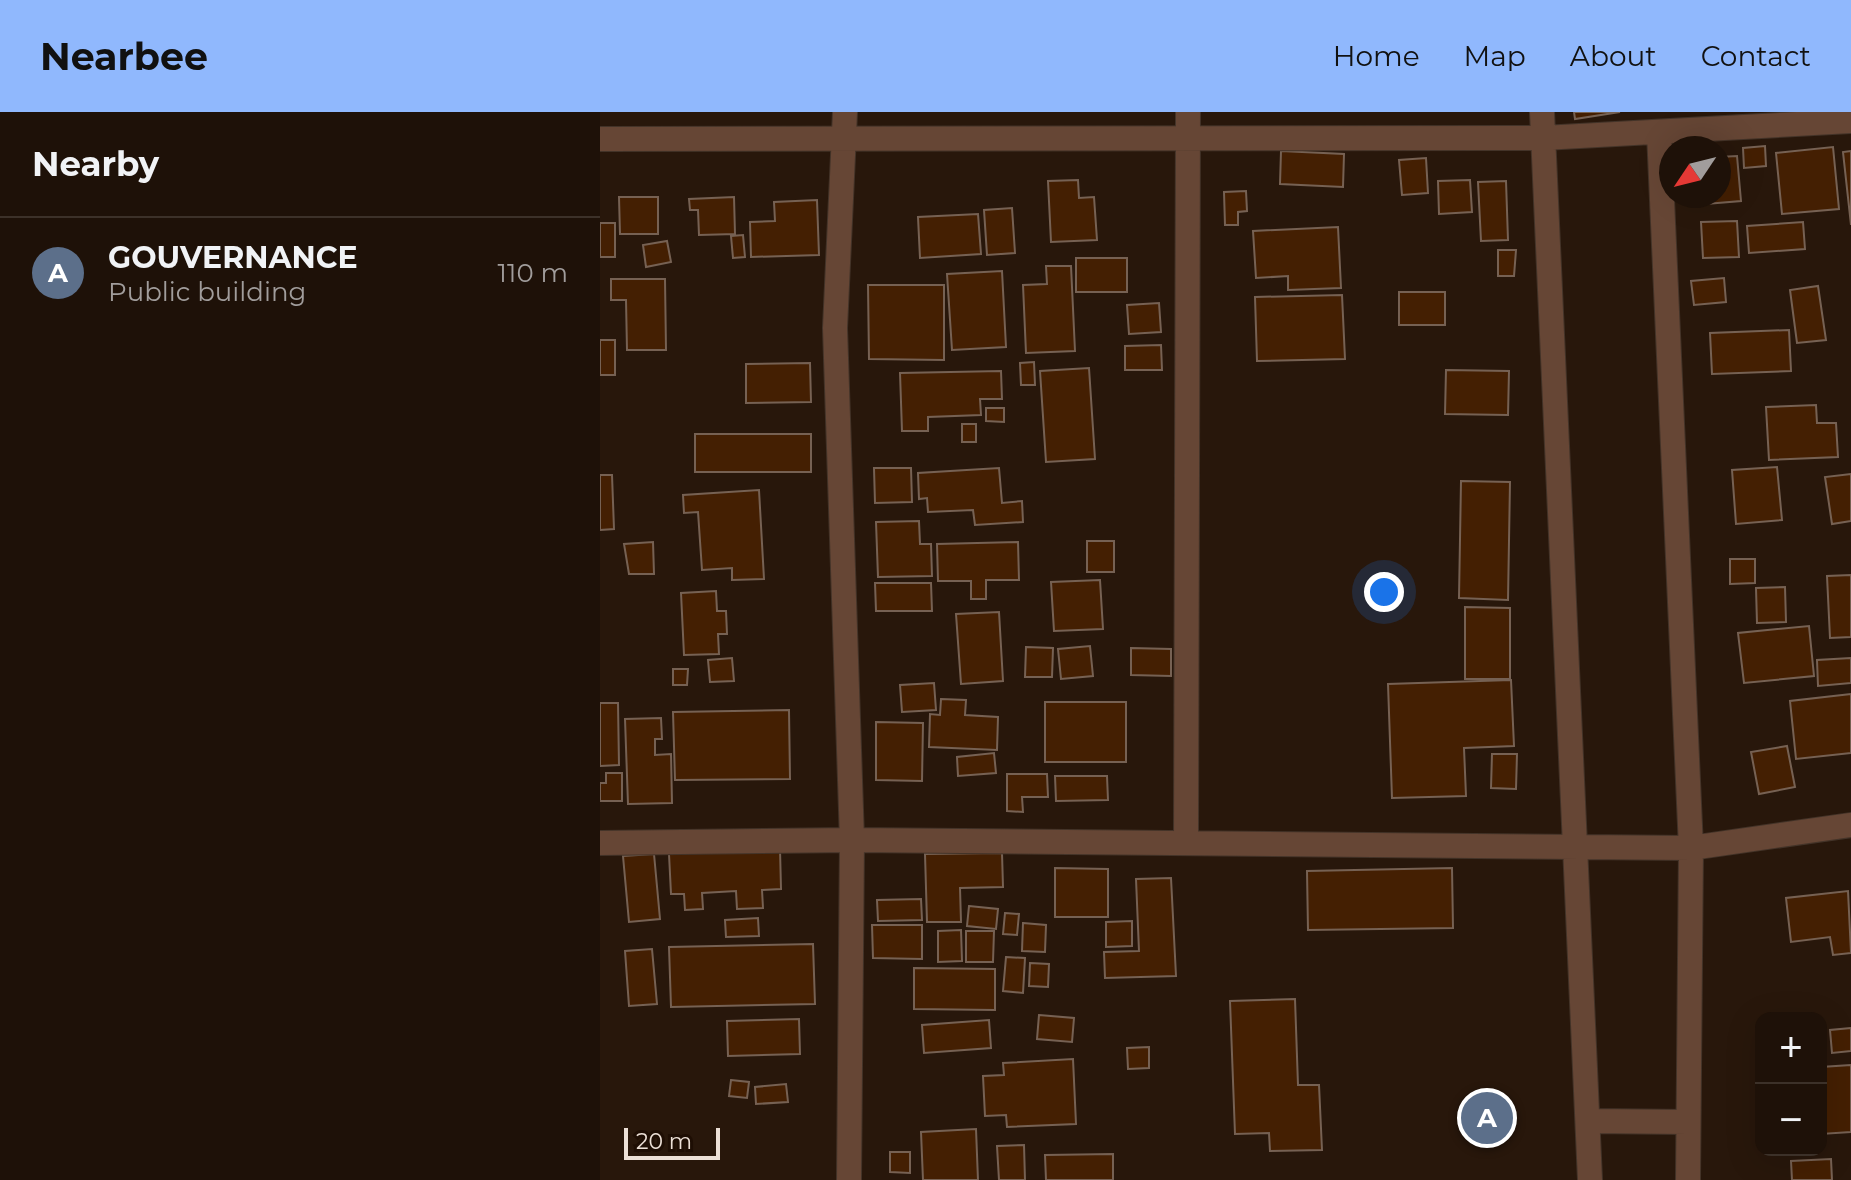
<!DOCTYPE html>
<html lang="en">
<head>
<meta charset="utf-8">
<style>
	body { margin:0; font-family:Montserrat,sans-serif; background:#261a12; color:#f1f3f6 }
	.controls { position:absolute; right:24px; bottom:24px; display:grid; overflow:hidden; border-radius:16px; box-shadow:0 8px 32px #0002 }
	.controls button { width:72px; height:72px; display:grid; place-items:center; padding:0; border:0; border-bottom:2px solid #3c3129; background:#1e1108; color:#f1f3f6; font:40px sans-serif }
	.compass { position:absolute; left:1059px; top:24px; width:72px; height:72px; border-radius:50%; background:#1e1108; box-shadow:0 8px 32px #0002; rotate:235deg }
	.scale { position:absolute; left:24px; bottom:20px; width:96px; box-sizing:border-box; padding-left:8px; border:4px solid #ece0d7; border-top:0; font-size:22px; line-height:28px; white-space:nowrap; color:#ece0d7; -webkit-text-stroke:6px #1e0e04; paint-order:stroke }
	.you { position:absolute; left:784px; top:480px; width:28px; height:28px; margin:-20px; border:6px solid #fff; border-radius:50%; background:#1a73e8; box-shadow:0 0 0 12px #1a73e833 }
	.badge { display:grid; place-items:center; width:52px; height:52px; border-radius:50%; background:#90b8fd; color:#fff; font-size:26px; font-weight:700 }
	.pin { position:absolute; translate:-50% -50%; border:4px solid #fff; box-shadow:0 2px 8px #0006 }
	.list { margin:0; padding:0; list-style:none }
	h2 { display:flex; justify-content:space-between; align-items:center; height:104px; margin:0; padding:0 32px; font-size:34px }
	h2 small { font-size:26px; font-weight:400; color:#a19d9c }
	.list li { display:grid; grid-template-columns:52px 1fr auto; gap:24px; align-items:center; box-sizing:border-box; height:112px; padding:0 32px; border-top:2px solid #3c3129 }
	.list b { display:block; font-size:30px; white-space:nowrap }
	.list p { margin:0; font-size:26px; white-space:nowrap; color:#a19d9c }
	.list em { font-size:26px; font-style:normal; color:#a19d9c }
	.map { position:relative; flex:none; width:1251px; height:1068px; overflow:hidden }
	header { display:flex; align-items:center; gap:48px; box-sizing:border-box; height:112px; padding:0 40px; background:#90b8fd; color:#111 }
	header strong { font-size:38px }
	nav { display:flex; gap:44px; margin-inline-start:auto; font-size:28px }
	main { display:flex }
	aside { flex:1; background:#1e1108 }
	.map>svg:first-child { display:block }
	.building { fill:#441f02; stroke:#766153; stroke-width:2 }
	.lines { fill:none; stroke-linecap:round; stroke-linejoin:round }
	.minor-casing { stroke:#433328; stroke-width:26 }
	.minor { stroke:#664635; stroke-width:24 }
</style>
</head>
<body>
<header>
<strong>Nearbee</strong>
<nav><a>Home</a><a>Map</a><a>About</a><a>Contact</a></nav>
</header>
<main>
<aside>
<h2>Nearby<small></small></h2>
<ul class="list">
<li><span class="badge" style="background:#5c6f8a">A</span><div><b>GOUVERNANCE</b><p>Public building</p></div><em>110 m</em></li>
</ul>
</aside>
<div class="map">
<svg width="1251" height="1068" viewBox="0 0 1251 1068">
	<rect width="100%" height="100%" fill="#28170b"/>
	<path class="building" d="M 974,0 L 1020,0 L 975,7 Z
		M 1165,34 L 1166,54 L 1144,56 L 1143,36 Z
		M 1233,35 L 1239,97 L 1182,102 L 1176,41 Z
		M 681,39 L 744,42 L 743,75 L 680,72 Z
		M 1251,39 L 1251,113 L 1243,40 Z
		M 1137,44 L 1141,89 L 1094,93 L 1093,84 L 1119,84 L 1119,45 Z
		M 826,46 L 828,81 L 802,83 L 799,48 Z
		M 478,68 L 479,86 L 494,85 L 497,128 L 451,130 L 448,69 Z
		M 870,68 L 872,100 L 839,102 L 838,69 Z
		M 906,69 L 908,128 L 881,129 L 878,70 Z
		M 646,79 L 647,99 L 638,100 L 638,113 L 625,113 L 624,80 Z
		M 19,85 L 58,85 L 58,122 L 20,122 Z
		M 134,85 L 135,122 L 99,123 L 98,98 L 90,98 L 89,87 Z
		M 217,88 L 219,143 L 151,145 L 150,110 L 175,109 L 174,90 Z
		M 412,96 L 415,141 L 387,143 L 384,98 Z
		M 378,102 L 381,142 L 320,146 L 318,105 Z
		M 1137,109 L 1139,145 L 1103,146 L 1101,110 Z
		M 1203,110 L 1205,137 L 1149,141 L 1147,114 Z
		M 0,111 L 15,111 L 15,145 L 0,145 Z
		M 738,115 L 741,176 L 688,178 L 688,164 L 656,166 L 653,119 Z
		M 143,123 L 145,145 L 133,146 L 131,124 Z
		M 67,129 L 71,150 L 46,155 L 43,133 Z
		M 898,138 L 916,138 L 914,164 L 898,164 Z
		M 476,146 L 527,146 L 527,180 L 476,180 Z
		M 446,154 L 471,154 L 475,239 L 426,241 L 423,173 L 447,172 Z
		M 402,159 L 406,235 L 352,238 L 347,162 Z
		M 1124,166 L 1126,190 L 1094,193 L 1091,169 Z
		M 11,167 L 65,167 L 66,238 L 27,238 L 26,188 L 11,188 Z
		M 268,173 L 344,173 L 344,248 L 269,247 Z
		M 1218,174 L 1226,228 L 1197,231 L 1190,178 Z
		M 799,180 L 845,180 L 845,213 L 799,213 Z
		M 742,183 L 745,247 L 657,249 L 655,185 Z
		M 559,191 L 561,220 L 529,222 L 527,193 Z
		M 1189,218 L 1191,259 L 1112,262 L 1110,221 Z
		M 0,228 L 15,228 L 15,263 L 0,263 Z
		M 561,233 L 562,258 L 525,258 L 525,234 Z
		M 434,250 L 435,273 L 421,273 L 420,251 Z
		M 210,251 L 211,290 L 146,291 L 146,252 Z
		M 489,256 L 495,347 L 446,350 L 440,259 Z
		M 846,258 L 909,259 L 908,303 L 845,302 Z
		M 401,259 L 402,287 L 380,287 L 381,303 L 328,305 L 328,319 L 302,319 L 300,261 Z
		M 1216,293 L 1217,311 L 1236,311 L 1238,345 L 1169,348 L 1166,295 Z
		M 386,296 L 404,296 L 404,310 L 386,309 Z
		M 362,312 L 376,312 L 376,330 L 362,330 Z
		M 95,322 L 211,322 L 211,360 L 95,360 Z
		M 1177,355 L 1182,408 L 1136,412 L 1132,358 Z
		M 274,356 L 311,356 L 312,390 L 275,391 Z
		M 399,356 L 402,391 L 422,389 L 423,410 L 375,413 L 373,398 L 328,400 L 327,386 L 319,387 L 318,361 Z
		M 1251,362 L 1251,409 L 1232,412 L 1225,365 Z
		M 0,363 L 12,363 L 14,417 L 0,418 Z
		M 861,369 L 910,370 L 908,488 L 859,486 Z
		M 159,378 L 164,467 L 132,468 L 132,456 L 102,458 L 98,400 L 84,401 L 83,383 Z
		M 319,409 L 320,432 L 331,432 L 332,464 L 278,465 L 276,410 Z
		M 487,429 L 514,429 L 514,460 L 487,460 Z
		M 53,430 L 54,462 L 29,462 L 24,432 Z
		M 418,430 L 419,468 L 386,468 L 386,487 L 371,487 L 371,469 L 338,469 L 337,432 Z
		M 1130,447 L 1155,447 L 1155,471 L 1130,472 Z
		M 1251,463 L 1251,525 L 1230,526 L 1227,464 Z
		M 500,468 L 503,517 L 454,519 L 451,470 Z
		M 275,471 L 331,471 L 332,499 L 276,499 Z
		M 1185,475 L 1186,510 L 1157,511 L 1156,476 Z
		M 116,479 L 117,499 L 126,499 L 127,522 L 118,522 L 119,542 L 84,543 L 81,481 Z
		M 865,495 L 910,496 L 910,567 L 865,567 Z
		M 399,500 L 403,569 L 361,572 L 356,502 Z
		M 1209,514 L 1214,564 L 1144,571 L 1138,521 Z
		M 490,534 L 493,564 L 461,567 L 458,537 Z
		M 426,535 L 453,536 L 452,565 L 425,565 Z
		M 531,536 L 571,537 L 571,564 L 531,563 Z
		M 132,546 L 134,569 L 110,570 L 108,548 Z
		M 1251,546 L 1251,571 L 1218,574 L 1217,548 Z
		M 73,557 L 88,557 L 87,573 L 73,573 Z
		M 911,568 L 914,634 L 864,636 L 866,684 L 792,686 L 788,572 Z
		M 334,571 L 336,598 L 302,600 L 300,573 Z
		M 1251,582 L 1251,641 L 1196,647 L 1190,589 Z
		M 341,587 L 366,588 L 365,603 L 398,605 L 397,638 L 329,635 L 330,602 L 340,603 Z
		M 445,590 L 526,590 L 526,650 L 445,650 Z
		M 0,591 L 18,591 L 19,653 L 0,654 Z
		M 189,598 L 190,667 L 75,668 L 73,600 Z
		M 61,606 L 62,627 L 55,627 L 55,643 L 71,642 L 72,691 L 28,692 L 25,607 Z
		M 276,610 L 323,611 L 322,669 L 276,668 Z
		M 1187,634 L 1195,675 L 1159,682 L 1151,640 Z
		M 394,641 L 396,661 L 358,664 L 357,645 Z
		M 892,642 L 917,642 L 916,677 L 891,676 Z
		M 6,661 L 22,661 L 22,689 L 0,689 L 0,671 L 6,671 Z
		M 407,662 L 447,662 L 448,685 L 422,685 L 423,700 L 407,699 Z
		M 455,664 L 507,664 L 508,688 L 456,689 Z
		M 180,737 L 181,777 L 162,778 L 163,796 L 137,797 L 136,779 L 102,781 L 103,797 L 85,798 L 84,782 L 71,782 L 69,742 Z
		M 402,741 L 403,775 L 360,776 L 361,810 L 327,810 L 325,742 Z
		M 54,742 L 60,807 L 29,810 L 23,744 Z
		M 455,756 L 508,757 L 508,805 L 455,805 Z
		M 852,756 L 853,816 L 708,818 L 707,759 Z
		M 571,766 L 576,864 L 505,866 L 504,840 L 539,839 L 536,767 Z
		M 1248,779 L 1251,841 L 1233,843 L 1230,825 L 1191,830 L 1186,786 Z
		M 321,787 L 322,808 L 278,809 L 277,788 Z
		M 369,794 L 398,797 L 396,817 L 367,814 Z
		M 405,801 L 419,802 L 417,823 L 403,822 Z
		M 158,806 L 159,824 L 126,825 L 125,808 Z
		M 532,809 L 532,834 L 506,835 L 506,810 Z
		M 423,811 L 446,813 L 445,840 L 422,839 Z
		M 272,813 L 322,813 L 322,847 L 273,846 Z
		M 361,818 L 362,849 L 338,850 L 338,819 Z
		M 366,819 L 394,819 L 393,850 L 366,850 Z
		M 213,832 L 215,892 L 71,895 L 69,835 Z
		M 52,837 L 57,892 L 29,894 L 25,839 Z
		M 406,845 L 425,846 L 423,881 L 403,879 Z
		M 430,851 L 449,852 L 448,875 L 429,874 Z
		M 314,856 L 395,857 L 395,898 L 314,897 Z
		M 695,887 L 698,973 L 719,973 L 722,1038 L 670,1039 L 669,1021 L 635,1022 L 630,889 Z
		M 439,903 L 474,906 L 472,930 L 437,927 Z
		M 199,907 L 200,942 L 128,944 L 127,909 Z
		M 389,908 L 391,936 L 324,941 L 322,913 Z
		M 1251,916 L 1251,939 L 1232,941 L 1230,918 Z
		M 549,935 L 549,956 L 528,957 L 527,936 Z
		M 473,947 L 476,1012 L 407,1015 L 406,1003 L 385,1004 L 383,964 L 404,963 L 403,951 Z
		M 1251,953 L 1251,1020 L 1221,1022 L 1221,955 Z
		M 131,968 L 149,970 L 147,986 L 129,984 Z
		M 186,972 L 188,990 L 156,992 L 155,975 Z
		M 376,1017 L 378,1068 L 323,1068 L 321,1020 Z
		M 424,1033 L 425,1068 L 399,1068 L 397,1034 Z
		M 290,1040 L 310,1040 L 310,1061 L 290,1060 Z
		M 513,1042 L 513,1068 L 446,1068 L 445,1043 Z
		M 1231,1047 L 1232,1068 L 1192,1068 L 1191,1049 Z"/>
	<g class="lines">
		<g class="minor-casing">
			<path id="minor" d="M 245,0 L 235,216 L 252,728 L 249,1068
				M 942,0 L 990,1068
				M 1059,21 L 1091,736 L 1088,1068
				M 0,27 L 943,26 L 1251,9
				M 586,730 L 588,0
				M 0,731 L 252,728 L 1091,736 L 1251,713
				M 989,1009 L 1088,1010"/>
		</g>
		<use href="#minor" class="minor"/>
	</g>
</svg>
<div class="controls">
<button>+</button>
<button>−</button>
</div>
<svg class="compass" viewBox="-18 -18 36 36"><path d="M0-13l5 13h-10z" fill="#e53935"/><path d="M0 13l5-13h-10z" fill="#a19d9c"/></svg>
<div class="scale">20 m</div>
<div class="you"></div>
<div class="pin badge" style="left:887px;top:1006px;background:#5c6f8a">A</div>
</div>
</main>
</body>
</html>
